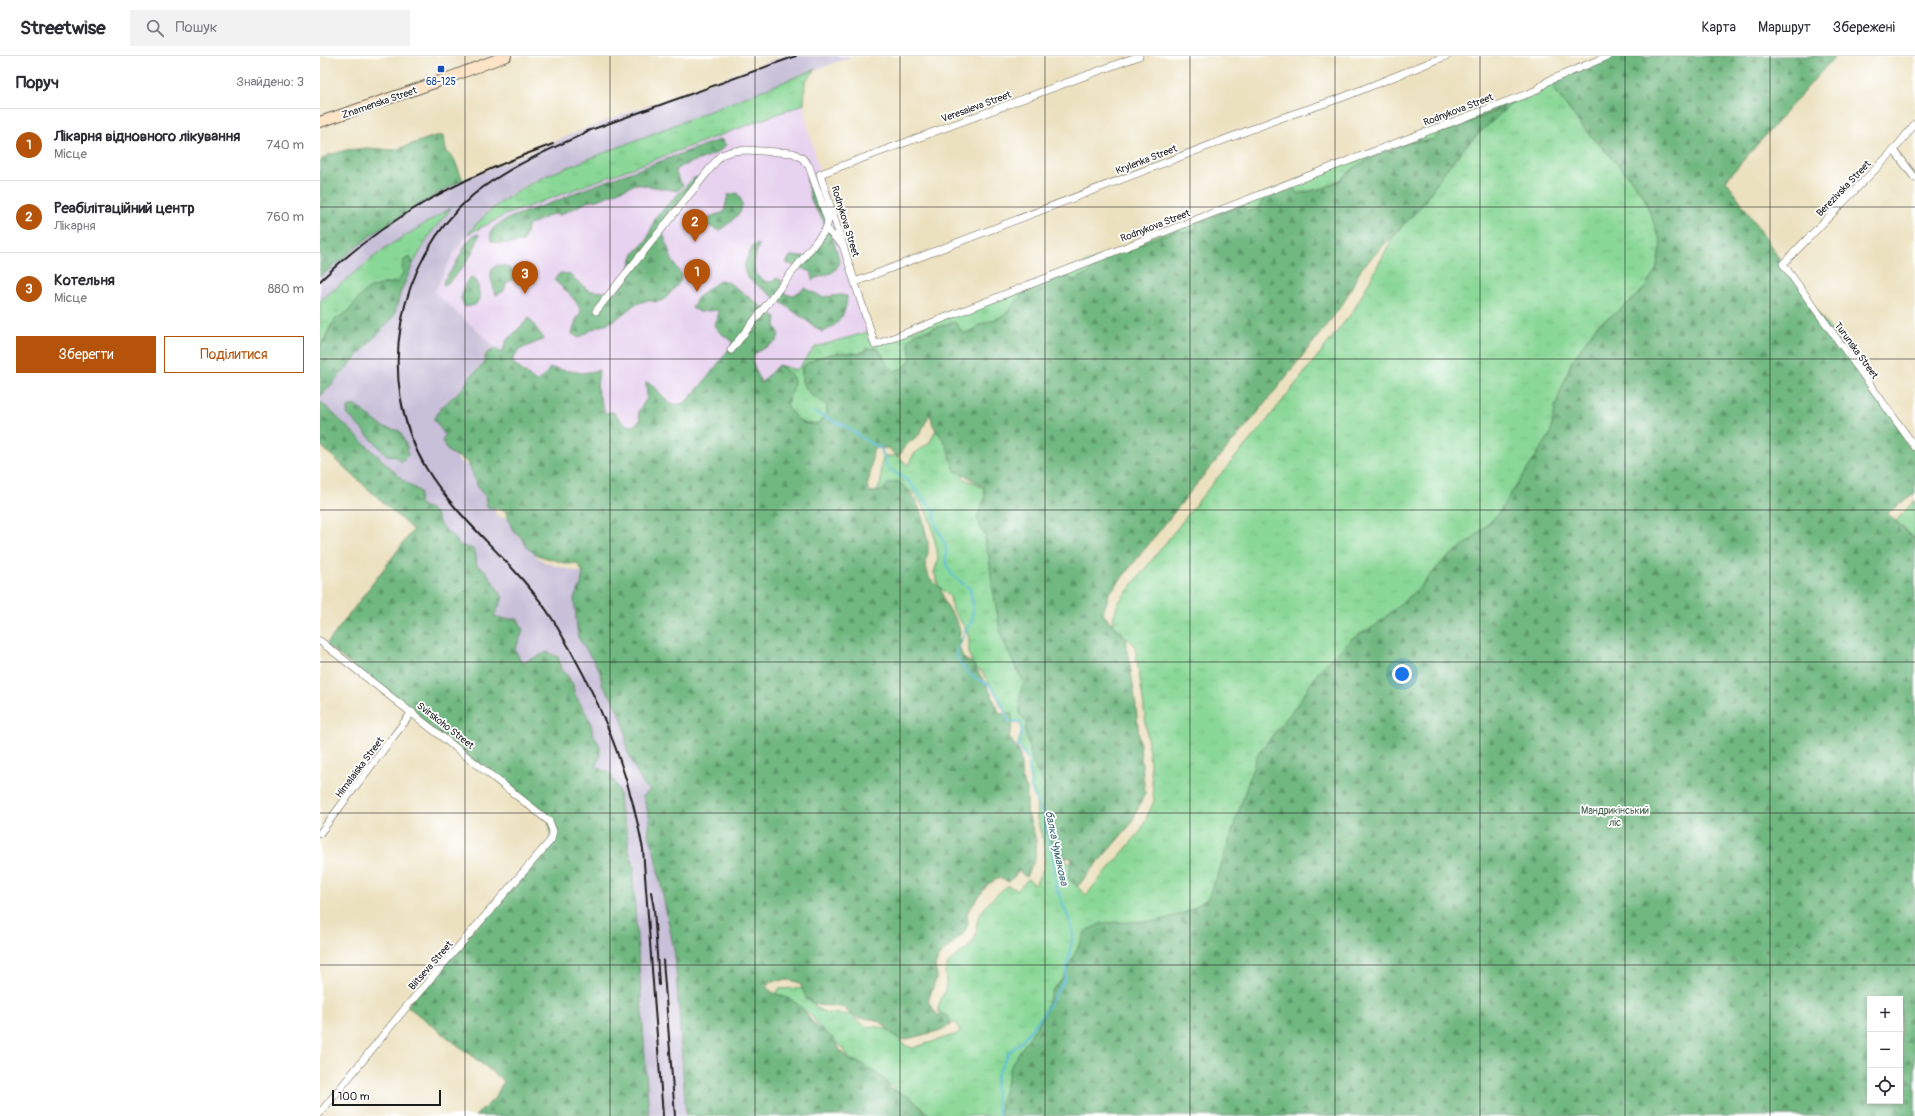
<!DOCTYPE html>
<html lang="uk">
<head>
<meta charset="utf-8">
<style>
	body { margin:0; font-family:Pangolin,sans-serif; background:#f2f2f3; color:#2b2b33 }
	.controls { position:absolute; right:12px; bottom:12px; display:grid; overflow:hidden; border-radius:0px; box-shadow:0 2px 6px #0003 }
	.controls button { width:36px; height:36px; display:grid; place-items:center; padding:0; border:0; border-bottom:1px solid #e1e1e2; background:#fff; color:#2b2b33; font:20px sans-serif }
	.scale { position:absolute; left:12px; bottom:10px; width:109px; box-sizing:border-box; padding-left:4px; border:2px solid #1c1c1c; border-top:0; font-size:11px; line-height:14px; white-space:nowrap; color:#1c1c1c; -webkit-text-stroke:3px #fff; paint-order:stroke }
	.you { position:absolute; left:1082px; top:618px; width:14px; height:14px; margin:-10px; border:3px solid #fff; border-radius:50%; background:#1a73e8; box-shadow:0 0 0 6px #1a73e833 }
	.badge { display:grid; place-items:center; width:26px; height:26px; border-radius:50%; background:#b45309; color:#fff; font-size:13px; font-weight:700 }
	.pin { position:absolute; translate:-50% -33px; filter:drop-shadow(0 1px 2px #0008) }
	.pin::after { content:''; position:absolute; top:21px; width:14px; height:12px; background:inherit; clip-path:polygon(0 0,100% 0,50% 100%) }
	.list { margin:0; padding:0; list-style:none }
	h2 { display:flex; justify-content:space-between; align-items:center; height:52px; margin:0; padding:0 16px; font-size:17px }
	h2 small { font-size:13px; font-weight:400; color:#7c7c81 }
	.list li { display:grid; grid-template-columns:26px 1fr auto; gap:12px; align-items:center; box-sizing:border-box; height:72px; padding:0 16px; border-top:1px solid #e1e1e2 }
	.list b { display:block; font-size:15px; white-space:nowrap }
	.list p { margin:0; font-size:13px; white-space:nowrap; color:#7c7c81 }
	.list em { font-size:13px; font-style:normal; color:#7c7c81 }
	.actions { display:flex; gap:8px; padding:12px 16px }
	.actions a { flex:1; padding:9px 0; border:1px solid #b45309; border-radius:0px; text-align:center; font-size:14px; color:#b45309 }
	.actions .main { background:#b45309; color:#fff }
	.icon { flex:none; width:22px; height:22px; fill:none; stroke:currentColor; stroke-width:2; stroke-linecap:round; stroke-linejoin:round }
	.map { position:relative; flex:none; width:1595px; height:1060px; overflow:hidden }
	header { display:flex; align-items:center; gap:24px; box-sizing:border-box; height:56px; padding:0 20px; background:#fff; border-bottom:1px solid #e1e1e2 }
	header strong { font-size:19px }
	nav { display:flex; gap:22px; margin-inline-start:auto; font-size:14px }
	.search { width:280px; height:36px; background:#f2f2f3; display:flex; align-items:center; gap:10px; box-sizing:border-box; padding:0 14px; border-radius:0px; color:#7c7c81; font-size:15px }
	main { display:flex }
	aside { flex:1; background:#fff }
	.map>svg:first-child { display:block }
	.built { fill:#e7d2ef }
	.railway { fill:#c8bfd8 }
	.grass { fill:url(#grass-tufts); stroke:#537a5a }
	.forest { fill:url(#forest-firs); stroke:#466a4e; fill-rule:evenodd }
	.lines { fill:none; stroke-linecap:round; stroke-linejoin:round }
	.stream { stroke:#5abdd9; stroke-width:2 }
	.minor-casing { stroke:#656155; stroke-width:8 }
	.secondary-casing { stroke:#656155; stroke-width:12 }
	.minor { stroke:#fff; stroke-width:7 }
	.secondary { stroke:#fee4c6; stroke-width:10 }
	.rail { stroke:#1c1c1c; stroke-width:2 }
	.grid { fill:none; stroke:#1c1c1c; stroke-width:1; stroke-opacity:0.55 }
	.transit-dot { fill:#1a4fb4; stroke:#fff; stroke-width:1.5 }
	.labels { text-anchor:middle; stroke-width:3.5; stroke-linejoin:round; paint-order:stroke }
	.transit-label { font-size:10px; fill:#164399; stroke:#fff }
	.street-label { font-size:10px; fill:#1c1c1c; stroke:#fff }
	.park-label { font-size:10px; fill:#425e47; stroke:#fff }
	.water-label { font-size:11px; font-style:italic; fill:#386471; stroke:#fff }
</style>
</head>
<body>
<header>
<strong>Streetwise</strong>
<div class="search"><svg class="icon" aria-label="search" viewBox="0 0 24 24"><circle cx="10" cy="10" r="6"/><path d="M15 15l6 6"/></svg>Пошук</div>
<nav><a>Карта</a><a>Маршрут</a><a>Збережені</a></nav>
</header>
<main>
<aside>
<h2>Поруч<small>Знайдено: 3</small></h2>
<ul class="list">
<li><span class="badge">1</span><div><b>Лікарня відновного лікування</b><p>Місце</p></div><em>740 m</em></li>
<li><span class="badge">2</span><div><b>Реабілітаційний центр</b><p>Лікарня</p></div><em>760 m</em></li>
<li><span class="badge">3</span><div><b>Котельня</b><p>Місце</p></div><em>880 m</em></li>
</ul>
<div class="actions"><a class="main">Зберегти</a><a>Поділитися</a></div>
</aside>
<div class="map">
<svg width="1595" height="1060" viewBox="0 0 1595 1060">
	<defs>
		<pattern id="grass-tufts" width="24" height="20" patternUnits="userSpaceOnUse"><rect width="24" height="20" fill="#8ad897"/><path d="M3 7l-1-3M5 7V3M7 7l1-3M15 17l-1-3M17 17v-4M19 17l1-3" fill="none" stroke="#76b982"/></pattern>
		<pattern id="forest-firs" width="22" height="20" patternUnits="userSpaceOnUse"><rect width="22" height="20" fill="#6fb880"/><path d="M5 1l3.5 6h-7zM16 11l3.5 6h-7z" fill="#5a9568"/></pattern>
	</defs>
	<rect width="100%" height="100%" fill="#fff"/>
	<filter id="ink" filterUnits="userSpaceOnUse"><feTurbulence type="fractalNoise" baseFrequency=".025" numOctaves="2"/><feDisplacementMap in="SourceGraphic" scale="8" xChannelSelector="R" yChannelSelector="G"/><feConvolveMatrix kernelMatrix="1 2 1 2 8 2 1 2 1" color-interpolation-filters="sRGB"/></filter>
	<filter id="wash" filterUnits="userSpaceOnUse"><feTurbulence type="fractalNoise" baseFrequency=".012" numOctaves="4" result="noise"/><feDisplacementMap in="SourceGraphic" scale="16" xChannelSelector="R" yChannelSelector="G"/><feGaussianBlur stdDeviation="0.9" result="paint"/><feColorMatrix in="noise" values="0 0 0 0 0 0 0 0 0 0 0 0 0 0 0 0 0 1.4 0 .05"/><feComposite in="paint" operator="in"/></filter>
	<g filter="url(#wash)">
		<rect width="100%" height="100%" fill="#ece1bf"/>
		<path class="built" d="M 484,48 L 485,59 L 500,118 L 551,275 L 495,291 L 477,314 L 458,309 L 441,327 L 293,392 L 176,292 L 114,236 L 135,195 L 148,178 L 186,159 Z"/>
		<path class="railway" d="M 464,0 L 532,0 L 228,119 L 205,130 L 169,155 L 157,167 L 135,195 L 114,236 L 176,292 L 176,306 L 131,393 L 138,404 L 157,414 L 174,448 L 176,459 L 184,462 L 195,462 L 216,500 L 226,507 L 258,516 L 267,515 L 282,614 L 332,736 L 364,907 L 372,1060 L 329,1060 L 313,821 L 314,812 L 308,792 L 308,782 L 300,753 L 299,735 L 291,718 L 276,710 L 280,700 L 280,690 L 273,678 L 270,664 L 254,637 L 253,629 L 248,620 L 241,614 L 238,601 L 213,603 L 202,607 L 195,594 L 203,575 L 198,563 L 186,563 L 174,560 L 166,515 L 157,510 L 156,501 L 145,490 L 139,489 L 136,483 L 120,469 L 115,458 L 110,453 L 99,448 L 100,436 L 83,424 L 0,345 L 0,341 L 74,260 L 80,238 L 93,208 L 110,178 L 130,153 L 65,192 L 0,245 L 0,221 L 54,177 L 103,146 L 143,124 L 274,69 Z"/>
		<path class="grass" d="M 496,13 L 485,26 L 484,48 L 186,159 L 148,178 C 169,151 197,134 228,119 Z
			M 1228,25 L 1260,68 L 1307,118 L 1324,141 L 1350,195 L 1346,222 L 1333,242 L 1310,261 L 1285,278 L 1260,316 L 1246,356 L 1239,387 L 1221,417 L 1186,467 L 1160,492 L 1133,513 L 1107,541 L 1064,578 L 1040,591 L 1009,622 L 982,662 L 946,707 L 907,827 L 896,851 L 876,864 L 848,873 L 791,875 L 775,883 L 752,930 L 741,943 L 731,972 L 722,983 L 714,999 L 702,1016 L 690,1060 L 611,1060 L 600,1050 L 580,1041 L 573,1031 L 561,1022 L 550,1015 L 539,1013 L 530,1004 L 523,992 L 503,976 L 491,959 L 481,952 L 462,945 L 455,939 L 459,933 L 479,932 L 489,935 L 496,952 L 507,957 L 532,959 C 550,979 554,965 571,975 C 576,977 578,983 582,986 C 584,989 589,991 593,992 L 640,977 L 637,967 L 627,967 L 618,954 C 619,944 626,937 626,928 C 626,920 623,914 629,907 C 636,898 648,895 654,884 C 657,878 656,873 657,867 C 658,855 678,836 688,830 L 698,834 L 708,823 L 715,829 L 724,811 L 725,792 L 717,763 L 716,741 L 711,732 L 709,705 L 698,689 L 702,675 L 700,666 L 689,666 L 678,642 L 662,616 L 653,610 L 649,598 L 649,583 L 646,573 L 633,554 L 630,541 L 619,530 L 614,516 L 618,505 L 617,495 L 611,467 L 605,453 L 596,440 L 587,433 L 578,435 L 570,443 L 559,444 L 556,438 L 561,426 L 561,409 L 564,400 L 577,400 L 588,409 L 594,398 L 610,386 L 620,365 L 622,377 L 635,396 L 644,423 L 655,427 L 674,439 L 675,450 L 666,469 L 670,481 L 674,487 L 674,496 L 678,508 L 681,537 L 690,587 L 707,625 L 713,633 L 710,645 L 709,667 L 716,674 L 714,683 L 723,716 L 734,736 L 731,760 L 740,800 L 751,809 L 762,810 L 757,830 L 766,839 L 820,776 L 834,745 L 824,651 L 815,591 L 792,567 L 798,547 L 892,428 L 944,368 L 1034,254 L 1074,179 L 1103,148 L 1124,116 L 1144,92 L 1193,45 L 1136,72 L 1124,74 L 1112,84 L 1089,86 L 1049,103 L 1034,112 L 1020,124 L 1004,132 L 977,138 L 971,128 L 953,136 L 945,141 L 937,153 L 928,155 L 922,150 L 877,165 L 876,173 L 865,177 L 858,174 L 810,192 L 783,201 L 769,217 L 755,224 L 743,219 L 703,238 L 688,256 L 681,261 L 659,269 L 653,274 L 643,278 L 635,266 L 597,277 L 588,284 L 591,303 L 584,312 L 574,315 C 563,308 565,298 556,292 L 546,293 L 539,298 C 520,294 498,299 482,311 L 482,326 L 491,339 L 507,349 L 507,357 L 498,368 L 484,368 C 477,362 465,354 467,343 C 469,335 474,331 473,322 L 458,309 L 477,314 L 495,291 L 551,275 L 555,289 L 980,123 L 1215,35 Z
			M 131,152 L 110,178 L 93,208 L 90,201 L 84,217 L 78,226 L 64,228 L 45,236 L 24,260 L 11,269 L 0,292 L 0,245 L 65,192 Z
			M 1595,444 L 1595,483 L 1576,465 Z"/>
		<path class="forest" d="M 1288,0 L 1515,0 L 1406,124 L 1463,208 L 1595,391 L 1595,437 L 1567,457 L 1595,484 L 1595,1060 L 681,1060 L 680,1057 L 681,1047 L 692,1007 L 721,964 L 732,935 L 743,922 L 766,875 L 782,867 L 838,865 L 867,856 L 887,843 L 898,819 L 937,699 L 973,654 L 1000,614 L 1031,583 L 1055,570 L 1098,533 L 1123,505 L 1151,484 L 1177,459 L 1230,379 L 1236,348 L 1251,307 L 1276,270 L 1301,253 L 1323,234 L 1336,214 L 1341,187 L 1324,141 L 1307,118 L 1260,68 L 1228,25 ZM 1550,943 L 1580,943 L 1580,1045 L 1550,1045 Z
			M 1196,43 L 1144,92 L 1124,116 L 1103,148 L 1041,213 L 1024,246 L 1006,270 L 935,360 L 883,420 L 789,538 L 783,558 L 806,583 L 815,642 L 825,737 L 811,768 L 757,831 L 748,822 L 752,802 L 742,801 L 731,792 L 722,752 L 724,728 L 713,708 L 705,675 L 707,666 L 700,659 L 700,637 L 704,625 L 698,617 L 681,579 L 672,529 L 669,500 L 665,488 L 665,479 L 661,473 L 657,461 L 665,442 L 664,431 L 645,419 L 635,415 L 626,388 L 613,369 L 610,357 L 600,378 L 585,390 L 578,401 L 568,392 L 554,392 C 550,406 552,416 547,430 L 550,436 L 561,435 L 569,427 L 577,425 L 586,432 L 596,445 L 602,459 L 608,487 L 608,497 L 605,508 L 609,521 L 621,533 L 624,546 L 637,565 L 640,575 L 639,590 L 643,602 L 653,608 L 669,633 L 680,658 L 691,657 L 693,667 L 689,681 L 700,697 L 702,724 L 707,733 L 707,755 L 716,784 L 715,803 L 706,821 L 699,815 L 689,826 L 679,822 L 668,828 L 647,857 L 648,868 L 644,877 L 619,900 L 615,910 L 617,920 L 608,945 L 617,959 L 628,959 L 631,969 L 618,975 L 583,984 C 580,983 575,981 572,978 C 569,975 566,969 562,967 C 545,957 540,970 523,951 L 498,949 L 487,944 L 480,927 L 470,924 L 450,925 L 446,931 L 452,936 L 472,944 L 481,951 L 494,968 L 514,983 L 521,996 L 530,1004 L 541,1007 L 551,1014 L 564,1023 L 571,1033 L 591,1042 L 607,1058 L 620,1060 L 366,1060 L 355,899 L 333,790 L 328,778 L 330,763 L 323,740 L 330,734 L 323,728 L 317,717 L 307,694 L 305,672 L 301,660 L 290,639 L 282,629 L 280,615 L 258,581 L 254,542 L 261,529 L 263,516 L 257,507 L 248,508 L 217,499 L 207,492 L 201,481 L 192,473 L 185,454 L 167,451 L 165,440 L 158,432 L 148,406 L 129,396 L 122,385 L 125,379 L 114,363 L 122,351 L 143,332 L 151,320 L 164,308 L 166,298 L 176,292 L 182,297 L 186,285 L 209,262 L 224,283 L 199,294 L 193,302 L 193,307 L 216,326 L 225,319 L 230,312 L 263,317 L 279,314 L 277,332 L 285,357 L 293,356 L 305,368 L 313,370 L 320,365 L 318,356 L 327,342 L 326,326 L 333,329 L 350,348 C 355,348 361,349 365,346 C 372,342 410,294 413,286 C 406,280 399,278 394,269 L 398,262 L 398,254 L 380,256 L 372,252 C 377,237 389,234 400,224 L 408,226 L 456,261 L 455,270 L 459,277 L 457,285 L 434,298 L 433,307 L 441,327 L 458,309 C 463,312 470,316 473,322 C 478,333 462,343 470,355 C 473,360 480,364 484,368 L 498,368 L 507,357 L 507,349 L 491,339 L 482,326 L 482,311 C 498,299 520,294 539,298 L 546,293 L 556,292 C 565,298 563,308 574,315 L 584,312 L 591,303 L 588,284 L 597,277 L 635,266 L 643,278 L 653,274 L 659,269 L 681,261 L 688,256 L 702,238 L 743,219 L 755,224 L 769,217 L 783,201 L 858,174 L 865,177 L 876,173 L 877,165 L 923,150 L 928,155 L 937,153 L 945,141 L 953,136 L 971,128 L 977,138 L 1004,132 L 1020,124 L 1034,112 L 1049,103 L 1089,86 L 1112,84 L 1124,74 L 1136,72 L 1171,57 Z
			M 115,80 L 124,80 L 126,94 L 134,103 L 143,124 L 103,146 L 54,177 L 0,221 L 0,104 L 9,99 L 27,94 L 47,92 L 75,94 Z
			M 401,83 L 406,89 C 393,104 371,103 355,114 L 358,122 L 363,129 L 358,135 L 316,128 L 278,144 L 269,145 L 240,159 L 232,158 L 208,170 L 203,186 C 193,187 180,189 171,185 C 171,183 170,178 171,176 C 177,160 237,148 251,138 Z
			M 487,117 L 494,120 L 520,206 C 512,222 505,217 492,224 L 492,216 L 466,207 L 470,200 C 475,200 480,201 485,201 C 496,201 507,179 505,170 C 504,163 499,158 495,152 C 490,144 486,125 487,117 Z
			M 383,121 L 341,171 L 352,204 L 361,218 L 360,226 L 344,244 L 336,246 L 328,244 L 314,249 L 295,264 L 273,273 L 259,282 L 252,278 L 256,264 L 261,256 C 256,242 245,234 234,224 L 240,217 L 249,218 L 269,235 L 296,236 L 308,223 L 311,205 L 314,197 L 327,184 L 336,160 L 374,122 Z
			M 417,137 C 431,155 412,163 400,175 L 384,168 L 389,161 L 404,156 L 408,139 Z
			M 159,178 C 157,195 138,221 123,230 L 124,224 L 135,209 L 146,188 L 154,179 Z
			M 439,188 L 434,206 L 435,218 L 446,226 L 452,226 L 456,222 L 462,225 L 463,236 C 473,243 476,237 485,232 L 502,241 L 521,239 L 527,240 C 527,257 518,271 502,276 L 429,223 C 419,213 428,200 433,190 Z
			M 90,201 L 93,208 L 80,238 L 74,260 L 0,341 L 0,292 L 16,262 C 30,259 34,245 45,236 C 55,227 67,229 78,226 L 83,217 L 82,212 L 84,204 Z
			M 176,209 L 185,210 L 192,214 L 194,223 L 186,227 L 184,235 L 176,239 L 171,223 L 171,215 Z
			M 150,221 L 157,225 L 160,242 L 155,249 L 145,251 L 141,243 L 145,228 Z
			M 0,345 L 83,424 L 100,436 L 99,448 L 110,453 L 116,458 L 120,469 L 136,483 L 139,489 L 153,493 L 156,501 L 157,510 L 166,515 L 183,542 L 174,560 L 186,563 L 198,563 L 203,575 L 195,594 L 202,607 L 228,596 L 238,601 L 241,614 L 248,620 L 253,629 L 254,637 L 270,664 L 273,678 L 280,690 L 280,700 L 276,710 L 291,718 L 299,735 L 300,753 L 306,771 L 308,782 L 308,792 L 314,812 L 313,821 L 329,1060 L 155,1060 L 174,1043 L 184,1025 L 87,950 L 231,784 L 229,765 L 6,589 L 93,474 L 0,389 Z
			M 29,350 L 36,350 L 63,371 L 80,375 L 87,391 L 88,399 L 81,406 L 75,400 L 67,399 L 27,358 Z"/>
		<g class="lines">
			<path class="stream" d="M 493,356 L 527,371 L 548,386 L 561,392 L 567,411 L 588,425 L 615,456 L 616,469 L 626,490 L 626,508 L 632,519 L 650,533 L 653,550 L 652,566 L 646,573 L 636,598 C 640,609 647,617 657,623 C 660,625 665,626 668,628 C 679,637 684,654 689,666 L 700,665 L 702,675 L 698,689 L 709,705 L 711,732 L 723,759 L 735,812 L 735,829 L 750,865 L 753,879 L 745,923 L 721,961 L 700,987 L 689,996 L 677,1019 L 675,1031 L 679,1060"/>
		</g>
	</g>
	<g filter="url(#ink)">
		<g class="lines">
			<g class="minor-casing">
				<path id="minor" d="M 819,0 L 500,118 L 555,289 L 980,123 L 1215,35 L 1228,25 L 1288,0
					M 1595,68 L 1574,94 L 1463,208 L 1595,391
					M 1574,94 L 1595,122
					M 506,173 L 522,188
					M 535,226 L 958,63 L 1021,42 L 1126,0
					M 276,255 L 401,99 L 413,95 L 426,94 L 473,97 L 482,102 L 489,110 L 508,165 L 506,173 L 411,294
					M 0,585 L 229,765 L 233,775 L 231,784 L 87,950 L 0,1057
					M 0,777 L 92,656"/>
			</g>
			<g class="secondary-casing">
				<path id="secondary" d="M 0,66 L 120,25 L 186,0"/>
			</g>
			<use href="#minor" class="minor"/>
			<use href="#secondary" class="secondary"/>
			<path class="rail" d="M 269,75 C 230,94 187,111 153,139 C 76,205 54,324 106,412 C 140,468 198,508 233,564 C 278,638 307,708 323,793 L 343,1060
				M 265,76 L 476,0
				M 0,225 C 66,160 147,119 233,88
				M 331,836 L 334,853 L 339,929
				M 343,904 L 355,1060"/>
		</g>
	</g>
	<path class="grid" d="M 145,0 L 145,1060M 290,0 L 290,1060M 435,0 L 435,1060M 580,0 L 580,1060M 725,0 L 725,1060M 870,0 L 870,1060M 1015,0 L 1015,1060M 1160,0 L 1160,1060M 1305,0 L 1305,1060M 1450,0 L 1450,1060M 0,151 L 1595,151M 0,303 L 1595,303M 0,454 L 1595,454M 0,606 L 1595,606M 0,757 L 1595,757M 0,909 L 1595,909"/>
	<rect class="transit-dot" x="117" y="9" width="8" height="8" rx="2"/>
	<g class="labels">
		<g class="transit-label">
			<text x="121" y="29">68-125</text>
		</g>
		<g class="street-label">
			<text transform="translate(59 46) rotate(-19)" y="4">Znamenska Street</text>
			<text transform="translate(656 50) rotate(-20)" y="4">Veresaieva Street</text>
			<text transform="translate(1138 53) rotate(-21)" y="4">Rodnykova Street</text>
			<text transform="translate(826 103) rotate(-21)" y="4">Krylenka Street</text>
			<text transform="translate(1523 132) rotate(-46)" y="4">Berezivska Street</text>
			<text transform="translate(526 165) rotate(73)" y="4">Rodnykova Street</text>
			<text transform="translate(835 169) rotate(-21)" y="4">Rodnykova Street</text>
			<text transform="translate(1537 294) rotate(54)" y="4">Turunska Street</text>
			<text transform="translate(126 669) rotate(38)" y="4">Svirskoho Street</text>
			<text transform="translate(39 711) rotate(-53)" y="4">Himalaiska Street</text>
			<text transform="translate(110 909) rotate(-49)" y="4">Biitseva Street</text>
		</g>
		<g class="park-label">
			<text x="1295" y="758">Мандрикінський<tspan x="1295" dy="12">ліс</tspan></text>
		</g>
		<g class="water-label">
			<text transform="translate(737 792) rotate(78)" y="4">балка Чумакова</text>
		</g>
	</g>
</svg>
<div class="controls">
<button>+</button>
<button>−</button>
<button><svg class="icon" aria-label="locate" viewBox="0 0 24 24"><circle cx="12" cy="12" r="6"/><path d="M12 2v4M12 18v4M2 12h4M18 12h4"/></svg></button>
</div>
<div class="scale">100 m</div>
<div class="you"></div>
<div class="pin badge" style="left:377px;top:236px">1</div>
<div class="pin badge" style="left:375px;top:186px">2</div>
<div class="pin badge" style="left:205px;top:238px">3</div>
</div>
</main>
</body>
</html>
